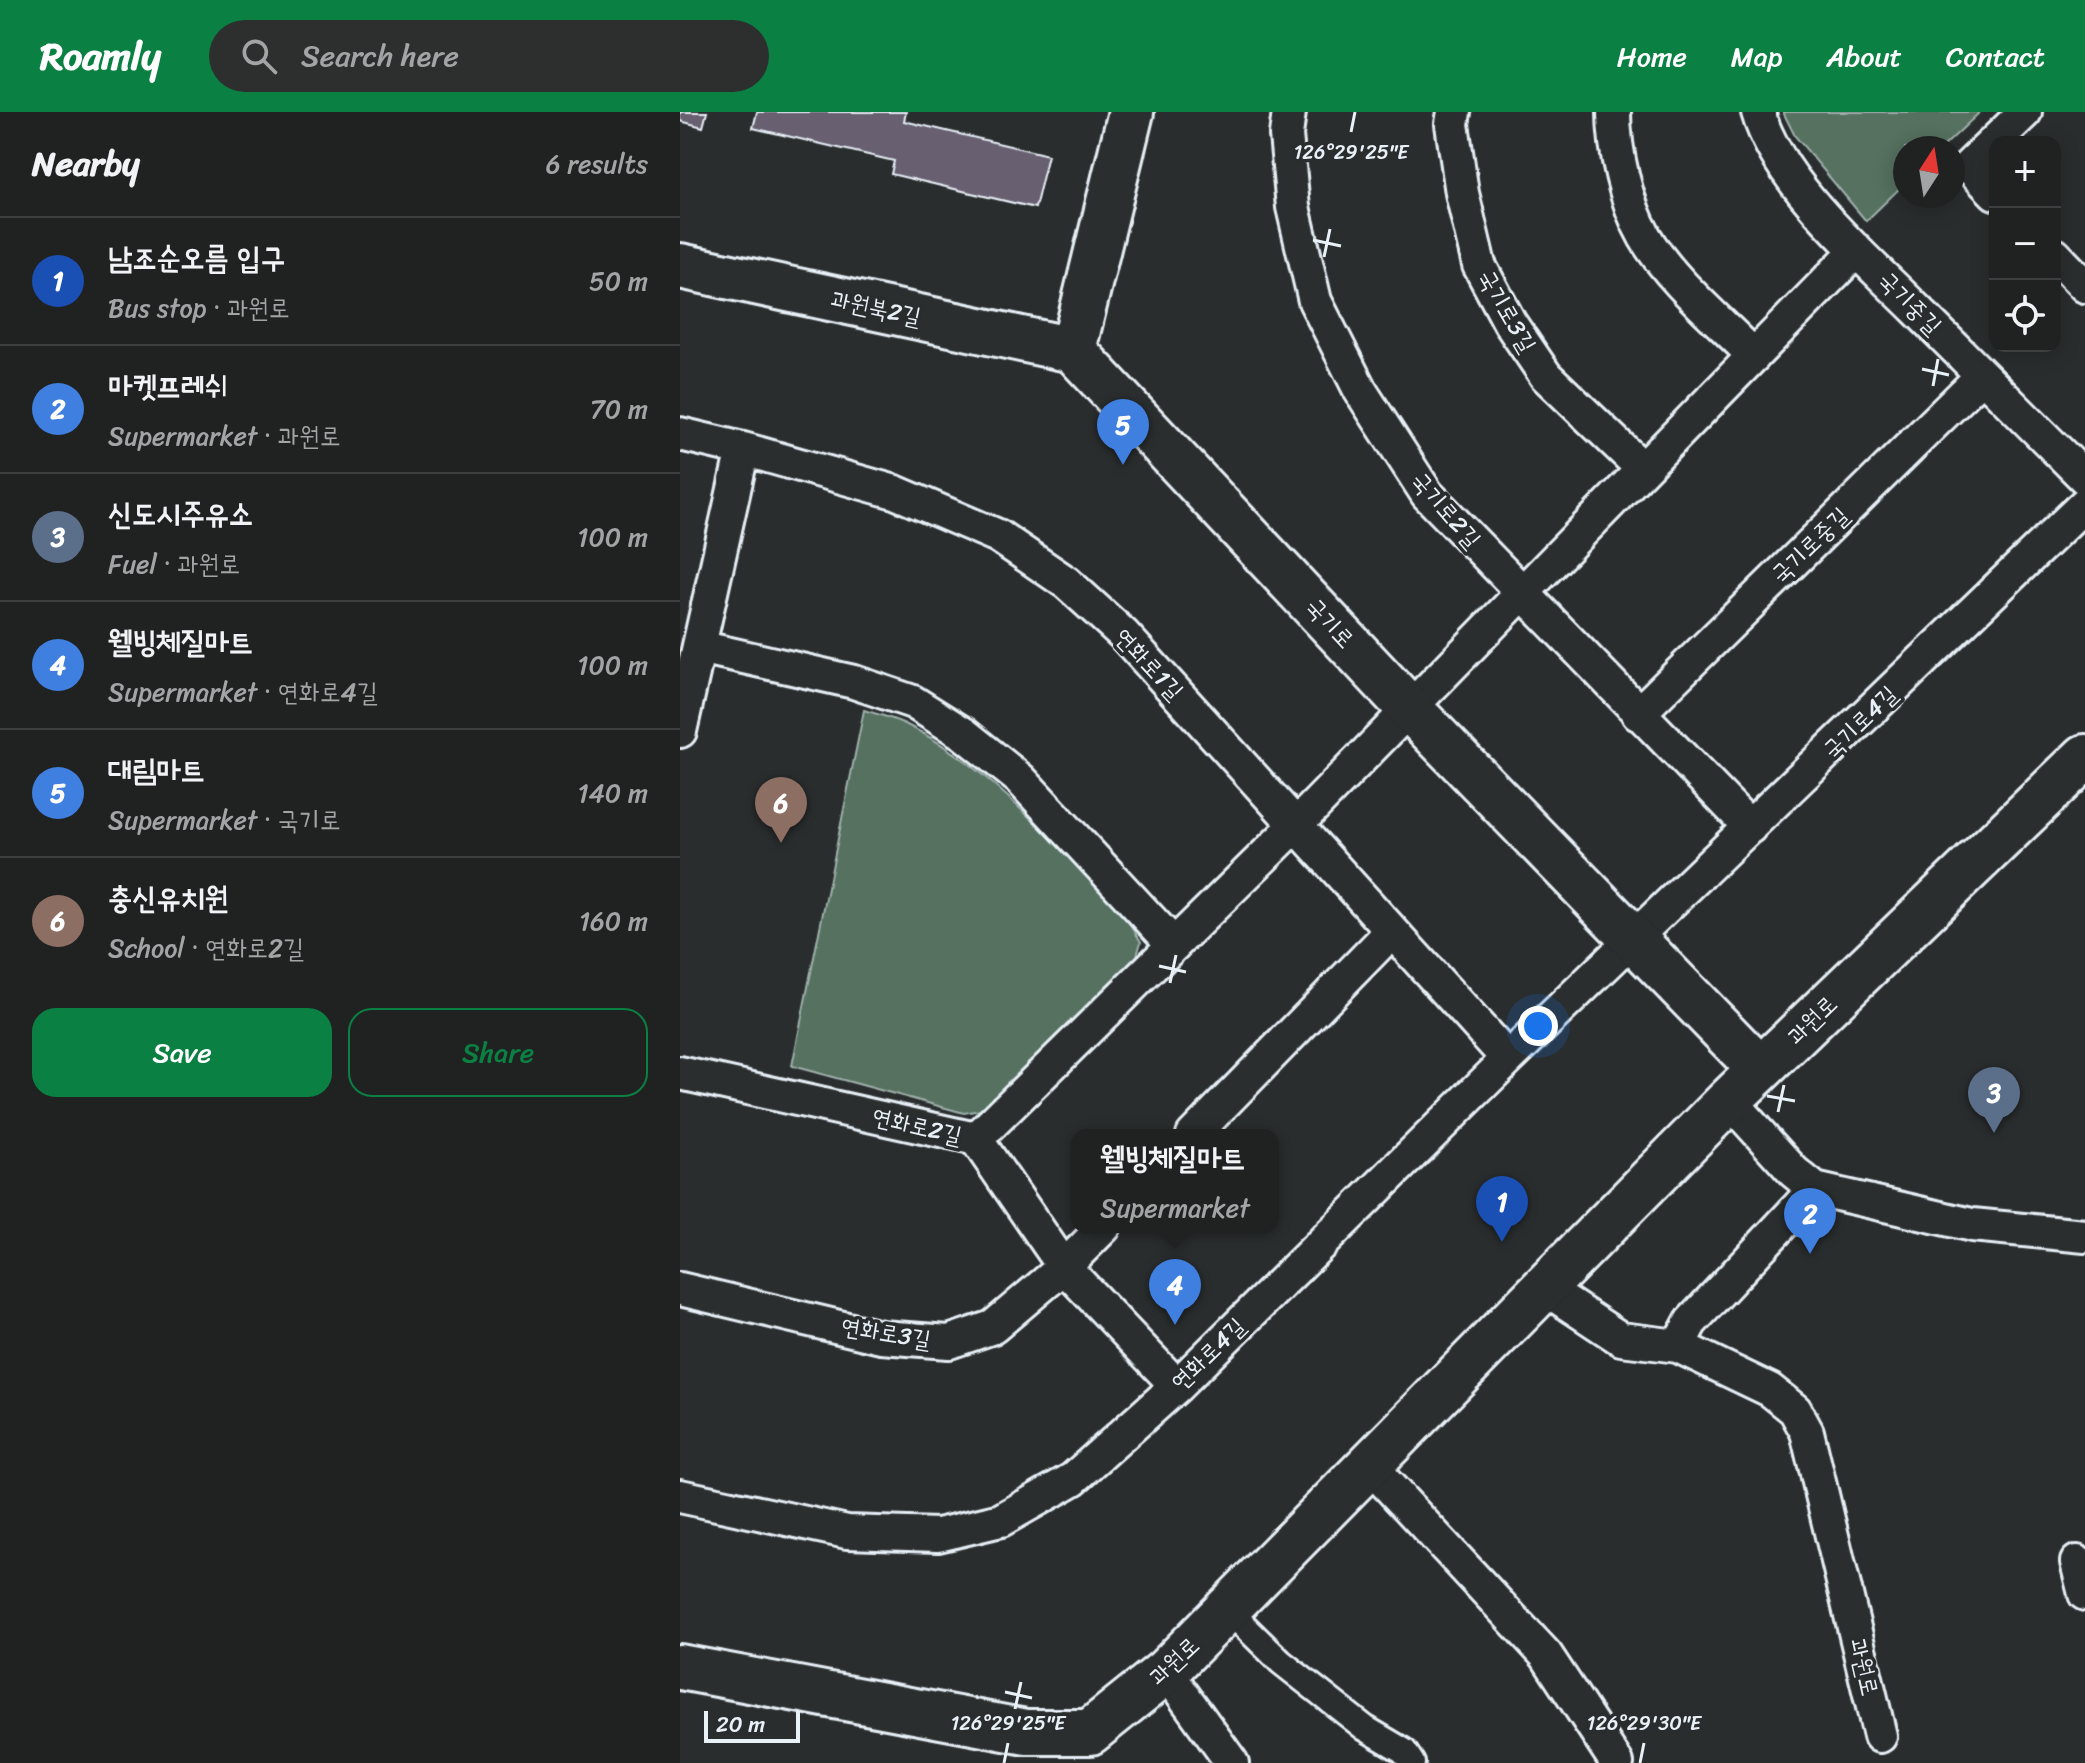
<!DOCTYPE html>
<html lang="en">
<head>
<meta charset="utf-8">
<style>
	body { margin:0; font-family:Sriracha,"Poor Story",sans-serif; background:#2d2f2f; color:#f1f3f6 }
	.controls { position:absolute; right:24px; top:24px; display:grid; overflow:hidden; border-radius:16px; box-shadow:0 4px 20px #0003 }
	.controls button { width:72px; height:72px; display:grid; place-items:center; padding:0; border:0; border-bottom:2px solid #3d3f40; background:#202222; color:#f1f3f6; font:40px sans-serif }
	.compass { position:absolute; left:1213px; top:24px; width:72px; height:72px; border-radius:50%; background:#202222; box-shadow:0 4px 20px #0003; rotate:12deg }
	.scale { position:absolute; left:24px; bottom:20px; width:96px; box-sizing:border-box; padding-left:8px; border:4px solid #e8f1f8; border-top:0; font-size:22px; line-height:28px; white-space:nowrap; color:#e8f1f8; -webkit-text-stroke:6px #2a2d2e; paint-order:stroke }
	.you { position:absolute; left:858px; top:914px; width:28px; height:28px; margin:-20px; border:6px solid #fff; border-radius:50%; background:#1a73e8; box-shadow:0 0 0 12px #1a73e833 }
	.badge { display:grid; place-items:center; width:52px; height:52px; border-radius:50%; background:#0b8043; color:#fff; font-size:26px; font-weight:700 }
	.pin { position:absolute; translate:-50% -66px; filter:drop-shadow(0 2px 4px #0008) }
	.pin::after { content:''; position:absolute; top:42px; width:28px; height:24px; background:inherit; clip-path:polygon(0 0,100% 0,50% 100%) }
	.popup { position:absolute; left:391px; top:1017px; width:208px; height:104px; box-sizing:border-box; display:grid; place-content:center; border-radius:16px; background:#202222; filter:drop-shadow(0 2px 6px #0005); font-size:26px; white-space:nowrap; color:#a2a4a5 }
	.popup b { font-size:30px; color:#f1f3f6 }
	.popup::after { content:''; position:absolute; left:50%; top:100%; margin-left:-16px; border:16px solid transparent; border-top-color:#202222 }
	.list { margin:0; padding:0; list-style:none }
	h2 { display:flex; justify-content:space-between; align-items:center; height:104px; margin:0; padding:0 32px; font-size:34px }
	h2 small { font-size:26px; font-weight:400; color:#a2a4a5 }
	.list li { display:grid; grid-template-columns:52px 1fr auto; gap:24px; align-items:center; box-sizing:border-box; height:128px; padding:0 32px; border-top:2px solid #3d3f40 }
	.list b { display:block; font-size:30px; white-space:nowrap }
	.list p { margin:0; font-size:26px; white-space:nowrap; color:#a2a4a5 }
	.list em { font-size:26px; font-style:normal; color:#a2a4a5 }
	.actions { display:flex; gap:16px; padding:24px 32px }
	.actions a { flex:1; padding:18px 0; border:2px solid #0b8043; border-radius:24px; text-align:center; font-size:28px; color:#0b8043 }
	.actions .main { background:#0b8043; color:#fff }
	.icon { flex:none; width:44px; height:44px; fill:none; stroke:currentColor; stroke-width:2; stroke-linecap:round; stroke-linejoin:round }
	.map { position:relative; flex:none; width:1405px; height:1651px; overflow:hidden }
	header { display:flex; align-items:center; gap:48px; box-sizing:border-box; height:112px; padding:0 40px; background:#0b8043; color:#fff }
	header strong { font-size:38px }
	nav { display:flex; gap:44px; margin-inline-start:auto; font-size:28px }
	.search { width:560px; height:72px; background:#2d2f2f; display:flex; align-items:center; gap:20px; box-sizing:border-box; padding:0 28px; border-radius:44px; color:#a2a4a5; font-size:30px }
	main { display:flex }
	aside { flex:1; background:#202222 }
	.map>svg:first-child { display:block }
	.green { fill:#567161; stroke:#9fb1ac; stroke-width:2 }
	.building { fill:#675f6f; stroke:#e8f1f8; stroke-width:2 }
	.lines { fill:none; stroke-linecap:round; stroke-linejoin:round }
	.pedestrian-casing { stroke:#e8f1f8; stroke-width:30 }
	.minor-casing { stroke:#e8f1f8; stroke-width:38 }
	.secondary-casing { stroke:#e8f1f8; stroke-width:50 }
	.pedestrian { stroke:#2a2d2e; stroke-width:24 }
	.minor { stroke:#2a2d2e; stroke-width:32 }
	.secondary { stroke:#2a2d2e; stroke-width:44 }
	.ticks { fill:none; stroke:#e8f1f8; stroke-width:3 }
	.labels { text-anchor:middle; stroke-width:7; stroke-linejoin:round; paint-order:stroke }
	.street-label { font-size:24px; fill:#e8f1f8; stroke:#2a2d2e }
	.ticks-label { font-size:20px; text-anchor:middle; fill:#e8f1f8; stroke:#2a2d2e; stroke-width:7; stroke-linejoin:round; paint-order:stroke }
</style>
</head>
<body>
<header>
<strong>Roamly</strong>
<div class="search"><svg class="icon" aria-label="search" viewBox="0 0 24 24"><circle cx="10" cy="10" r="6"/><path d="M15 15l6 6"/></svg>Search here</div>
<nav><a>Home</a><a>Map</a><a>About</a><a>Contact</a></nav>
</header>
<main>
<aside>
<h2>Nearby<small>6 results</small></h2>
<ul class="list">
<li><span class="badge" style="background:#1a4fb4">1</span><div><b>남조순오름 입구</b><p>Bus stop · 과원로</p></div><em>50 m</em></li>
<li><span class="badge" style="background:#3f7fe0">2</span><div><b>마켓프레쉬</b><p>Supermarket · 과원로</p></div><em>70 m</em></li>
<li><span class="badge" style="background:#5c6f8a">3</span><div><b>신도시주유소</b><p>Fuel · 과원로</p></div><em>100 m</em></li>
<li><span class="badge" style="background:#3f7fe0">4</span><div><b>웰빙체질마트</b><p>Supermarket · 연화로4길</p></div><em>100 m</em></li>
<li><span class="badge" style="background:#3f7fe0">5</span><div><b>대림마트</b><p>Supermarket · 국기로</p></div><em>140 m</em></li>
<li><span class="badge" style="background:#8d6e63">6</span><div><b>충신유치원</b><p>School · 연화로2길</p></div><em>160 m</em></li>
</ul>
<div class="actions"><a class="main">Save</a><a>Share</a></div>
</aside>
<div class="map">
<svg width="1405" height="1651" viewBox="0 0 1405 1651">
	<rect width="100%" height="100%" fill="#2a2d2e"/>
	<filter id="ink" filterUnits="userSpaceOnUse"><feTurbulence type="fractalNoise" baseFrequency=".0125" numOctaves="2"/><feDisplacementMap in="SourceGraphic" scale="16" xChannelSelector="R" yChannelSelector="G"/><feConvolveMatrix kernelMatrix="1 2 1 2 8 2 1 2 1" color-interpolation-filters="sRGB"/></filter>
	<g filter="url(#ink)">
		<path class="green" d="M 1103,0 L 1300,0 L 1262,36 L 1225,36 L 1225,71 L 1186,109 L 1115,24 Z
			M 184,598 C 197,602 212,606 225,612 C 286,641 334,690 382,737 C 411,765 442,795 461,830 L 454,853 L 306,997 L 284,1001 L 112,954 Z"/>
		<path class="building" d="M 0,0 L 27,0 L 23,15 L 0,9 Z
			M 77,0 L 226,0 L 224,9 L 368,43 L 355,96 L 211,62 L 214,49 L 73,16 Z"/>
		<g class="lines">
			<g class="pedestrian-casing">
				<path id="pedestrian" d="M 547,1497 L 601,1550 L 685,1616 L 724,1639 L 732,1651"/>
			</g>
			<g class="minor-casing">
				<path id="minor" d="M 609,0 L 606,23 L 613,95 L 635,189 L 680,278 L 747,382 L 1070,715
					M 774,0 L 772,12 L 782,81 L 799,153 L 830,211 L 866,264 L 963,357
					M 934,0 C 934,38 946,92 965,125 C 990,168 1039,208 1074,244
					M 1078,0 C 1099,73 1183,144 1237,198 C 1293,254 1349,310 1405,366
					M 1315,81 L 1289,54 L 1345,0
					M 1375,143 L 1405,174
					M 0,322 L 63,337 L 215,380 L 318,424 L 387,471 L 443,522 L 828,947
					M 19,535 L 174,570 L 233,590 L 284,622 L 340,667 L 494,833
					M 958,602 L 1302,264
					M 0,619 L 63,337
					M 0,961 L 296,1027
					M 1049,988 L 1114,1060 L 1135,1077 L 1292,1113 L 1405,1124
					M 513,1023 L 712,819
					M 296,1027 L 615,714 L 1177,138
					M 296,1027 L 384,1155 L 497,1274
					M 864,1176 L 941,1227 L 998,1234 L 1090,1278 L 1115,1298 L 1127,1320 L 1200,1624
					M 0,1177 L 201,1225 L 269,1230 L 313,1215 L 384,1155 L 424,1115
					M 998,1234 L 1011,1210 L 1135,1077
					M 689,1353 L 866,1543 L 937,1651
					M 0,1384 L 167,1420 L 258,1423 L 321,1408 L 393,1367 L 497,1274 L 828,947 L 1405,392
					M 1397,1450 L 1405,1482
					M 486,1559 L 552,1651"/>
			</g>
			<g class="secondary-casing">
				<path id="secondary" d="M 0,154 L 393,238
					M 393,238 L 729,596 L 1080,957
					M 393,238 L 451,0
					M 0,1555 L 346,1620 L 410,1620 L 486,1559 L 1049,988 L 1405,645"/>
			</g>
			<use href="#pedestrian" class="pedestrian"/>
			<use href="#minor" class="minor"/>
			<use href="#secondary" class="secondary"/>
		</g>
	</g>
	<path class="ticks" d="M 671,20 L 675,0M 633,128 L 661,134M 644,145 L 650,117M 1242,257 L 1269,263M 1253,274 L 1258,247M 479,854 L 506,860M 490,871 L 496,843M 1087,984 L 1115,989M 1098,1000 L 1104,973M 325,1580 L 352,1586M 335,1597 L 341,1570M 324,1651 L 328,1631M 960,1651 L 964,1631"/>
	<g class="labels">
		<g class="street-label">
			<text transform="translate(1230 191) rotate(45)" y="8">국기중길</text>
			<text transform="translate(196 196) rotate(12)" y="8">과원북2길</text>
			<text transform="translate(827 199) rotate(60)" y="8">국기로3길</text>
			<text transform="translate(766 398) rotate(49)" y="8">국기로2길</text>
			<text transform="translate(1130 433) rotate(-44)" y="8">국기로중길</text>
			<text transform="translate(650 511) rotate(47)" y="8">국기로</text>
			<text transform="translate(469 552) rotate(47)" y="8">연화로1길</text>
			<text transform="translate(1180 610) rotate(-44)" y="8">국기로4길</text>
			<text transform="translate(1132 908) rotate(-44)" y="8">과원로</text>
			<text transform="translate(237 1014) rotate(13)" y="8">연화로2길</text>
			<text transform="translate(206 1221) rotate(9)" y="8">연화로3길</text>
			<text transform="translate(528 1242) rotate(-44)" y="8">연화로4길</text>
			<text transform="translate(494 1549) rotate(-43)" y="8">과원로</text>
			<text transform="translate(1184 1555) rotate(77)" y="8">과원로</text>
		</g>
	</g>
	<g class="ticks-label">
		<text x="671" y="47">126°29'25"E</text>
		<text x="328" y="1618">126°29'25"E</text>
		<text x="964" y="1618">126°29'30"E</text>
	</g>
</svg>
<div class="controls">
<button>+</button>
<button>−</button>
<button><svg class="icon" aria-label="locate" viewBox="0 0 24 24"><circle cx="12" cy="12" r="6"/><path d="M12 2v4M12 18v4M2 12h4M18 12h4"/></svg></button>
</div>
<svg class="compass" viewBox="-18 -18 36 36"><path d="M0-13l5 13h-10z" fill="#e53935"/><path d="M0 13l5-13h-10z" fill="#a2a4a5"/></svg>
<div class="scale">20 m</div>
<div class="you"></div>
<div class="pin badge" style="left:822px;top:1130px;background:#1a4fb4">1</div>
<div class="pin badge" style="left:1130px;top:1142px;background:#3f7fe0">2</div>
<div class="pin badge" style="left:1314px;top:1021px;background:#5c6f8a">3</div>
<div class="pin badge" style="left:495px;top:1213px;background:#3f7fe0">4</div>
<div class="popup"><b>웰빙체질마트</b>Supermarket</div>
<div class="pin badge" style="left:443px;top:353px;background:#3f7fe0">5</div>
<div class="pin badge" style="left:101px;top:731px;background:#8d6e63">6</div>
</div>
</main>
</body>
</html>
